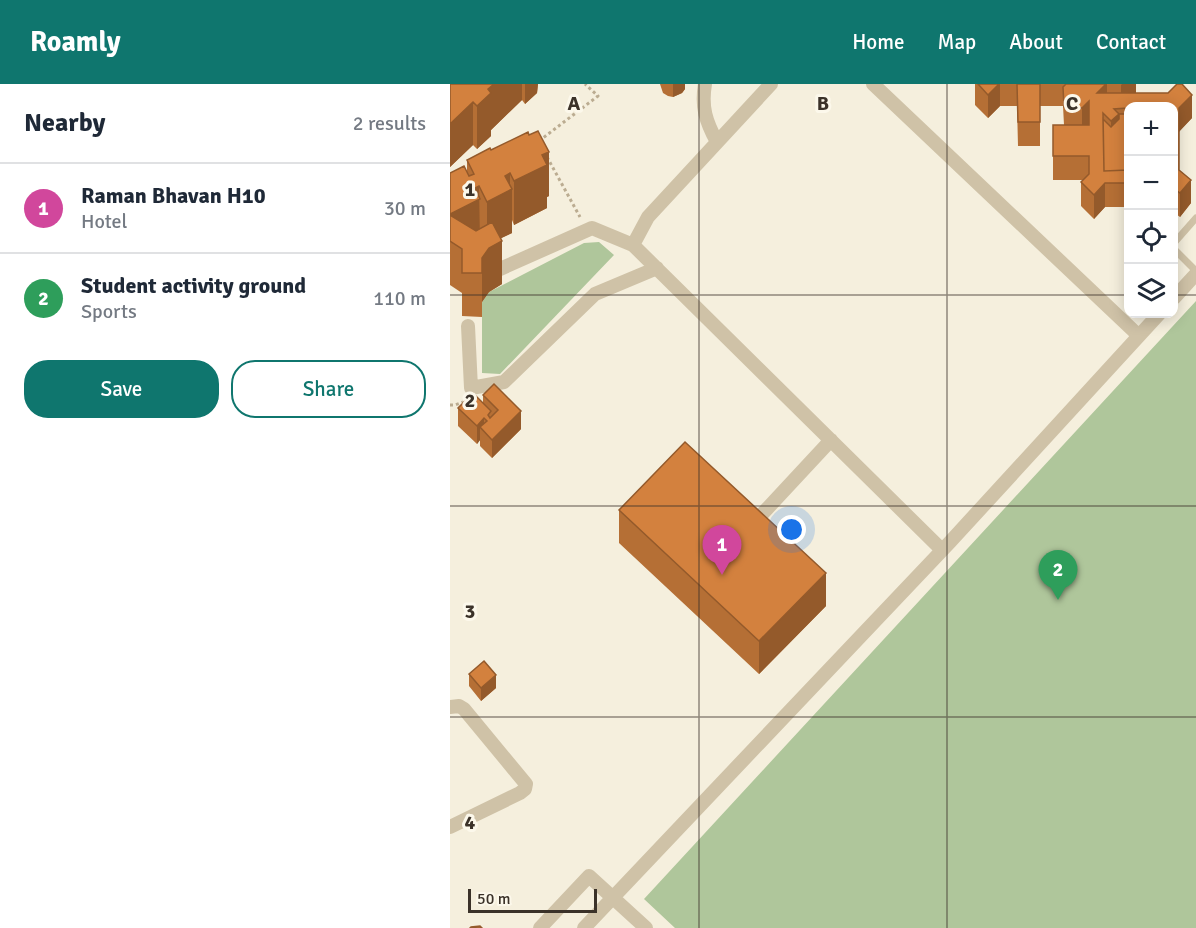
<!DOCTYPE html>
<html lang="en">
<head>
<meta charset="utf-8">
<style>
	body { margin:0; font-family:Signika,sans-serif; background:#f2f2f3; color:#1f2937 }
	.controls { position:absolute; right:18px; top:18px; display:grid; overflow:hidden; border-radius:12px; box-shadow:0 3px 15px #0003 }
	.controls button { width:54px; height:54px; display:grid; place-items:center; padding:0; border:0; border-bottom:2px solid #e0e1e3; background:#fff; color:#1f2937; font:30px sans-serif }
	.scale { position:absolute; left:18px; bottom:15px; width:129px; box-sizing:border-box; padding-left:6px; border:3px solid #3b3229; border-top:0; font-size:16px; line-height:21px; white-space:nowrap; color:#3b3229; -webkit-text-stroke:4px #fcf8eb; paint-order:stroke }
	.you { position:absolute; left:342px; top:446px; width:21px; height:21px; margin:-15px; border:4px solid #fff; border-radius:50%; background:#1a73e8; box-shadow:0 0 0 9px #1a73e833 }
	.badge { display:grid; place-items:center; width:39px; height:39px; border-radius:50%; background:#0f766e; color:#fff; font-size:20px; font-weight:700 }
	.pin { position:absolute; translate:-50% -50px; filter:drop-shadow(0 2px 3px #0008) }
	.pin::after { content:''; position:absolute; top:32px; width:21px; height:18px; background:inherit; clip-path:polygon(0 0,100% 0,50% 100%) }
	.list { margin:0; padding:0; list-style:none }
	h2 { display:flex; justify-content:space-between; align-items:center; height:78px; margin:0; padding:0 24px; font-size:26px }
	h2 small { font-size:20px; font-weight:400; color:#747a83 }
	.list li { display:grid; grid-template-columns:39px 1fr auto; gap:18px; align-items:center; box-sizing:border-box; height:90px; padding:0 24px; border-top:2px solid #e0e1e3 }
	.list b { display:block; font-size:22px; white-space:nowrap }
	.list p { margin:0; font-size:20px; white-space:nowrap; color:#747a83 }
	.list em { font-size:20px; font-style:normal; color:#747a83 }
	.actions { display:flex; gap:12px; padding:18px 24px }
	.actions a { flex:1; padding:14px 0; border:2px solid #0f766e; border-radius:24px; text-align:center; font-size:21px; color:#0f766e }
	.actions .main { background:#0f766e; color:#fff }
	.icon { flex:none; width:33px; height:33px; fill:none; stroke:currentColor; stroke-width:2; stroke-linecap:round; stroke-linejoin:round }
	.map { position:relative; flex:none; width:746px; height:844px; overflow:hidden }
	header { display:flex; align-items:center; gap:36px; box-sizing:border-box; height:84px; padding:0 30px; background:#0f766e; color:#fff }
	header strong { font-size:28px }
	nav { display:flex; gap:33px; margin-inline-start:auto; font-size:21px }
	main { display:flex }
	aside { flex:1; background:#fff }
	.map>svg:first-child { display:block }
	.green { fill:#afc69b }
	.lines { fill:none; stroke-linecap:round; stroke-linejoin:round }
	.path { stroke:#bbac91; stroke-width:3; stroke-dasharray:3 3; stroke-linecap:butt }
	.lane { stroke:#cfc2a7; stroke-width:7 }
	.street { stroke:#cfc2a7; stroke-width:14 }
	.wall { fill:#b56f35 }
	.shaded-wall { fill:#945a2b }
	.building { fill:#d3813e; stroke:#945a2b; stroke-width:1.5 }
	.grid { fill:none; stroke:#3b3229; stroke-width:1.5; stroke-opacity:0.55 }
	.grid-label { font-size:20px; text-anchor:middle; font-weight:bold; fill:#3b3229; stroke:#fcf8eb; stroke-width:6; stroke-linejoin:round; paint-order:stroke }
</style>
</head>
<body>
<header>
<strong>Roamly</strong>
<nav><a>Home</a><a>Map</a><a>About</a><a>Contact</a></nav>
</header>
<main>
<aside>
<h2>Nearby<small>2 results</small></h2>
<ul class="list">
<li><span class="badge" style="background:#d1479c">1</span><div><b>Raman Bhavan H10</b><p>Hotel</p></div><em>30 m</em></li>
<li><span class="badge" style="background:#2e9e5b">2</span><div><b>Student activity ground</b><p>Sports</p></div><em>110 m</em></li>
</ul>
<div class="actions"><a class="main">Save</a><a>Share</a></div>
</aside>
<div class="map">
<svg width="746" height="844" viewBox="0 0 746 844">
	<rect width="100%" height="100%" fill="#f5efdd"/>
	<path class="green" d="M 149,158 L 164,171 L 50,290 L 32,289 L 32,218 L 39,208 L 134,159 Z
		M 746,217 L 746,844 L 225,844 L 194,815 Z"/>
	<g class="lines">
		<path class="path" d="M 89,57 L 148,12 L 135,0
			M 97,73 L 130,133
			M 0,321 L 5,321 L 13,318"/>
		<path class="lane" d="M 724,159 L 746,134
			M 724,165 L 746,187"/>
		<path class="street" d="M 255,0 C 251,23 256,38 267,58
			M 423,0 L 688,251
			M 183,161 L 198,133 L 321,0
			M 50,185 L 142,144 L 183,161 L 492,466
			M 724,214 L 746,190
			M 18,242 L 21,304 L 54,298 L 145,210 L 207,184
			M 301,442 L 381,356
			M 0,623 L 9,622 L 14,625 L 76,700 L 75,705 L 70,709 L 0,743
			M 90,844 L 139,792 L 196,844
			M 134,844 L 500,458 L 709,230"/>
	</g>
	<path class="wall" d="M 0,0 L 88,0 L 87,9 L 75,20 L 72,16 L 41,46 L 41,52 L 27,65 L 23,61 L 0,83 Z
		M 210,0 L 235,0 L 235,5 L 232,9 L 223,13 L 218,12 L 213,9 Z
		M 525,0 L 686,0 L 686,9 L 718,9 L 727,0 L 732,0 L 742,11 L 742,34 L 729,47 L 729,86 L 741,96 L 741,119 L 730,133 L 723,128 L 723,22 L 678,22 L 678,123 L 655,123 L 644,135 L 631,122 L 631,98 L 633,96 L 603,96 L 603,41 L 614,41 L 613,22 L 590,22 L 590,62 L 568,62 L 567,22 L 550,22 L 538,34 L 525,21 Z
		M 41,66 L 99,112 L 97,113 L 97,124 L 64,141 L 62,136 L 62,149 L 51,154 L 52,200 L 39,208 L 32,218 L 32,233 L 12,232 L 12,209 L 0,201 L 0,89 L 17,88 L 17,76 Z
		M 33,311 L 71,345 L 42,374 L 30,362 L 30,356 L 27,360 L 8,342 L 8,324 L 33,319 Z
		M 169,426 L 376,522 L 309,590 L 169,459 Z
		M 19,590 L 46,604 L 31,617 L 19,602 Z"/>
	<path class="shaded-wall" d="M 44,0 L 72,0 L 72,16 L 41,46 L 41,52 L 27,65 L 27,22 L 38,5 Z
		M 75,0 L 88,0 L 87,9 L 75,20 Z
		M 223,0 L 235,0 L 235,5 L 232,9 L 223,13 Z
		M 549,0 L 550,0 L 550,22 L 538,34 L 538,11 Z
		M 651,0 L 657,0 L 657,12 L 647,9 Z
		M 672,0 L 686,0 L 686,10 L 671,25 L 671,1 Z
		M 742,11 L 742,34 L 729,48 L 729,24 Z
		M 639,17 L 639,41 L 632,47 L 632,24 Z
		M 23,18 L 23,61 L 0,83 L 0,40 Z
		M 669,30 L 669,54 L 661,61 L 661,37 Z
		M 99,68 L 99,112 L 97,113 L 97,124 L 64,141 L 64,97 L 92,71 Z
		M 60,89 L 60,106 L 62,105 L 62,149 L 37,161 L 37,118 L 55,92 Z
		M 741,96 L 741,119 L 730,133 L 730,109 Z
		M 655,99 L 655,123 L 644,135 L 644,111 Z
		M 29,102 L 30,159 L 12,165 L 0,130 L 25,104 Z
		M 52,157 L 52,200 L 39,208 L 32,218 L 32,233 L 32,174 L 39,164 Z
		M 71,327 L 71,345 L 42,374 L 42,356 Z
		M 34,334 L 34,347 L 30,343 L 30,356 L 27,360 L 27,342 Z
		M 376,489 L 376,522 L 309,590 L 309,557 Z
		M 46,591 L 46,604 L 31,617 L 31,604 Z"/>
	<path class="building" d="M 0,0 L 44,0 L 38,5 L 41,9 L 27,22 L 23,18 L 0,40 Z
		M 528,0 L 549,0 L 538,11 Z
		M 567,0 L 590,0 L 590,38 L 568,38 Z
		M 616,0 L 656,0 L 647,9 L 718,9 L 727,0 L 732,0 L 742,11 L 729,24 L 729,86 L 741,96 L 730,109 L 723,104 L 723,22 L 678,22 L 678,24 L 664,25 L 669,30 L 661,37 L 653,29 L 654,87 L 678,86 L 678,99 L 655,99 L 644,111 L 631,98 L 639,90 L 639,72 L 603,72 L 603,41 L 639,41 L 639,17 L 632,24 L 614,23 L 613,3 Z
		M 669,30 L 678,30 L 678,86 L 654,87 L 653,35 L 661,43 L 669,35 Z
		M 88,47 L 99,68 L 92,71 L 97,81 L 64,97 L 60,89 L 55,92 L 62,105 L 37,118 L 29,102 L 25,104 L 30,115 L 0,130 L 0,89 L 14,82 L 19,92 L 24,90 L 17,76 L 40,64 L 41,66 L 78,48 L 79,51 Z
		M 0,131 L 26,147 L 42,138 L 52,157 L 39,164 L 32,174 L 32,189 L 12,189 L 12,165 L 0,157 Z
		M 44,300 L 71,327 L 42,356 L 30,343 L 37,337 L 34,334 L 27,342 L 8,324 L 23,309 L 41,327 L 38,331 L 40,334 L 48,326 L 33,311 Z
		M 235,358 L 376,489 L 309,557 L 169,426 Z
		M 34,577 L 46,591 L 31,604 L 19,590 Z
		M 30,842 L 32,844 L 20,844 L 21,843 Z"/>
	<path class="grid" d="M 249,0 L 249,844M 497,0 L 497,844M 0,211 L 678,211M 724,211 L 746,211M 0,422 L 746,422M 0,633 L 746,633"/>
	<g class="grid-label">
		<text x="124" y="26">A</text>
		<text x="373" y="26">B</text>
		<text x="622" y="26">C</text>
		<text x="20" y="112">1</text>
		<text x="20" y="323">2</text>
		<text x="20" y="534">3</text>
		<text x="20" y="745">4</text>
	</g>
</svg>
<div class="controls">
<button>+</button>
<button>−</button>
<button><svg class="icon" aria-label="locate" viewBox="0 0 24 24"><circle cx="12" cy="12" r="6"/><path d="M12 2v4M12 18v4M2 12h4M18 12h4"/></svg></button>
<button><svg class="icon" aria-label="layers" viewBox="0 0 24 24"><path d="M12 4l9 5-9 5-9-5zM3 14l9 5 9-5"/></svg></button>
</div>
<div class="scale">50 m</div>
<div class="you"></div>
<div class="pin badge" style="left:272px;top:491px;background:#d1479c">1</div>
<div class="pin badge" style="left:608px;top:516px;background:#2e9e5b">2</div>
</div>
</main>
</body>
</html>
